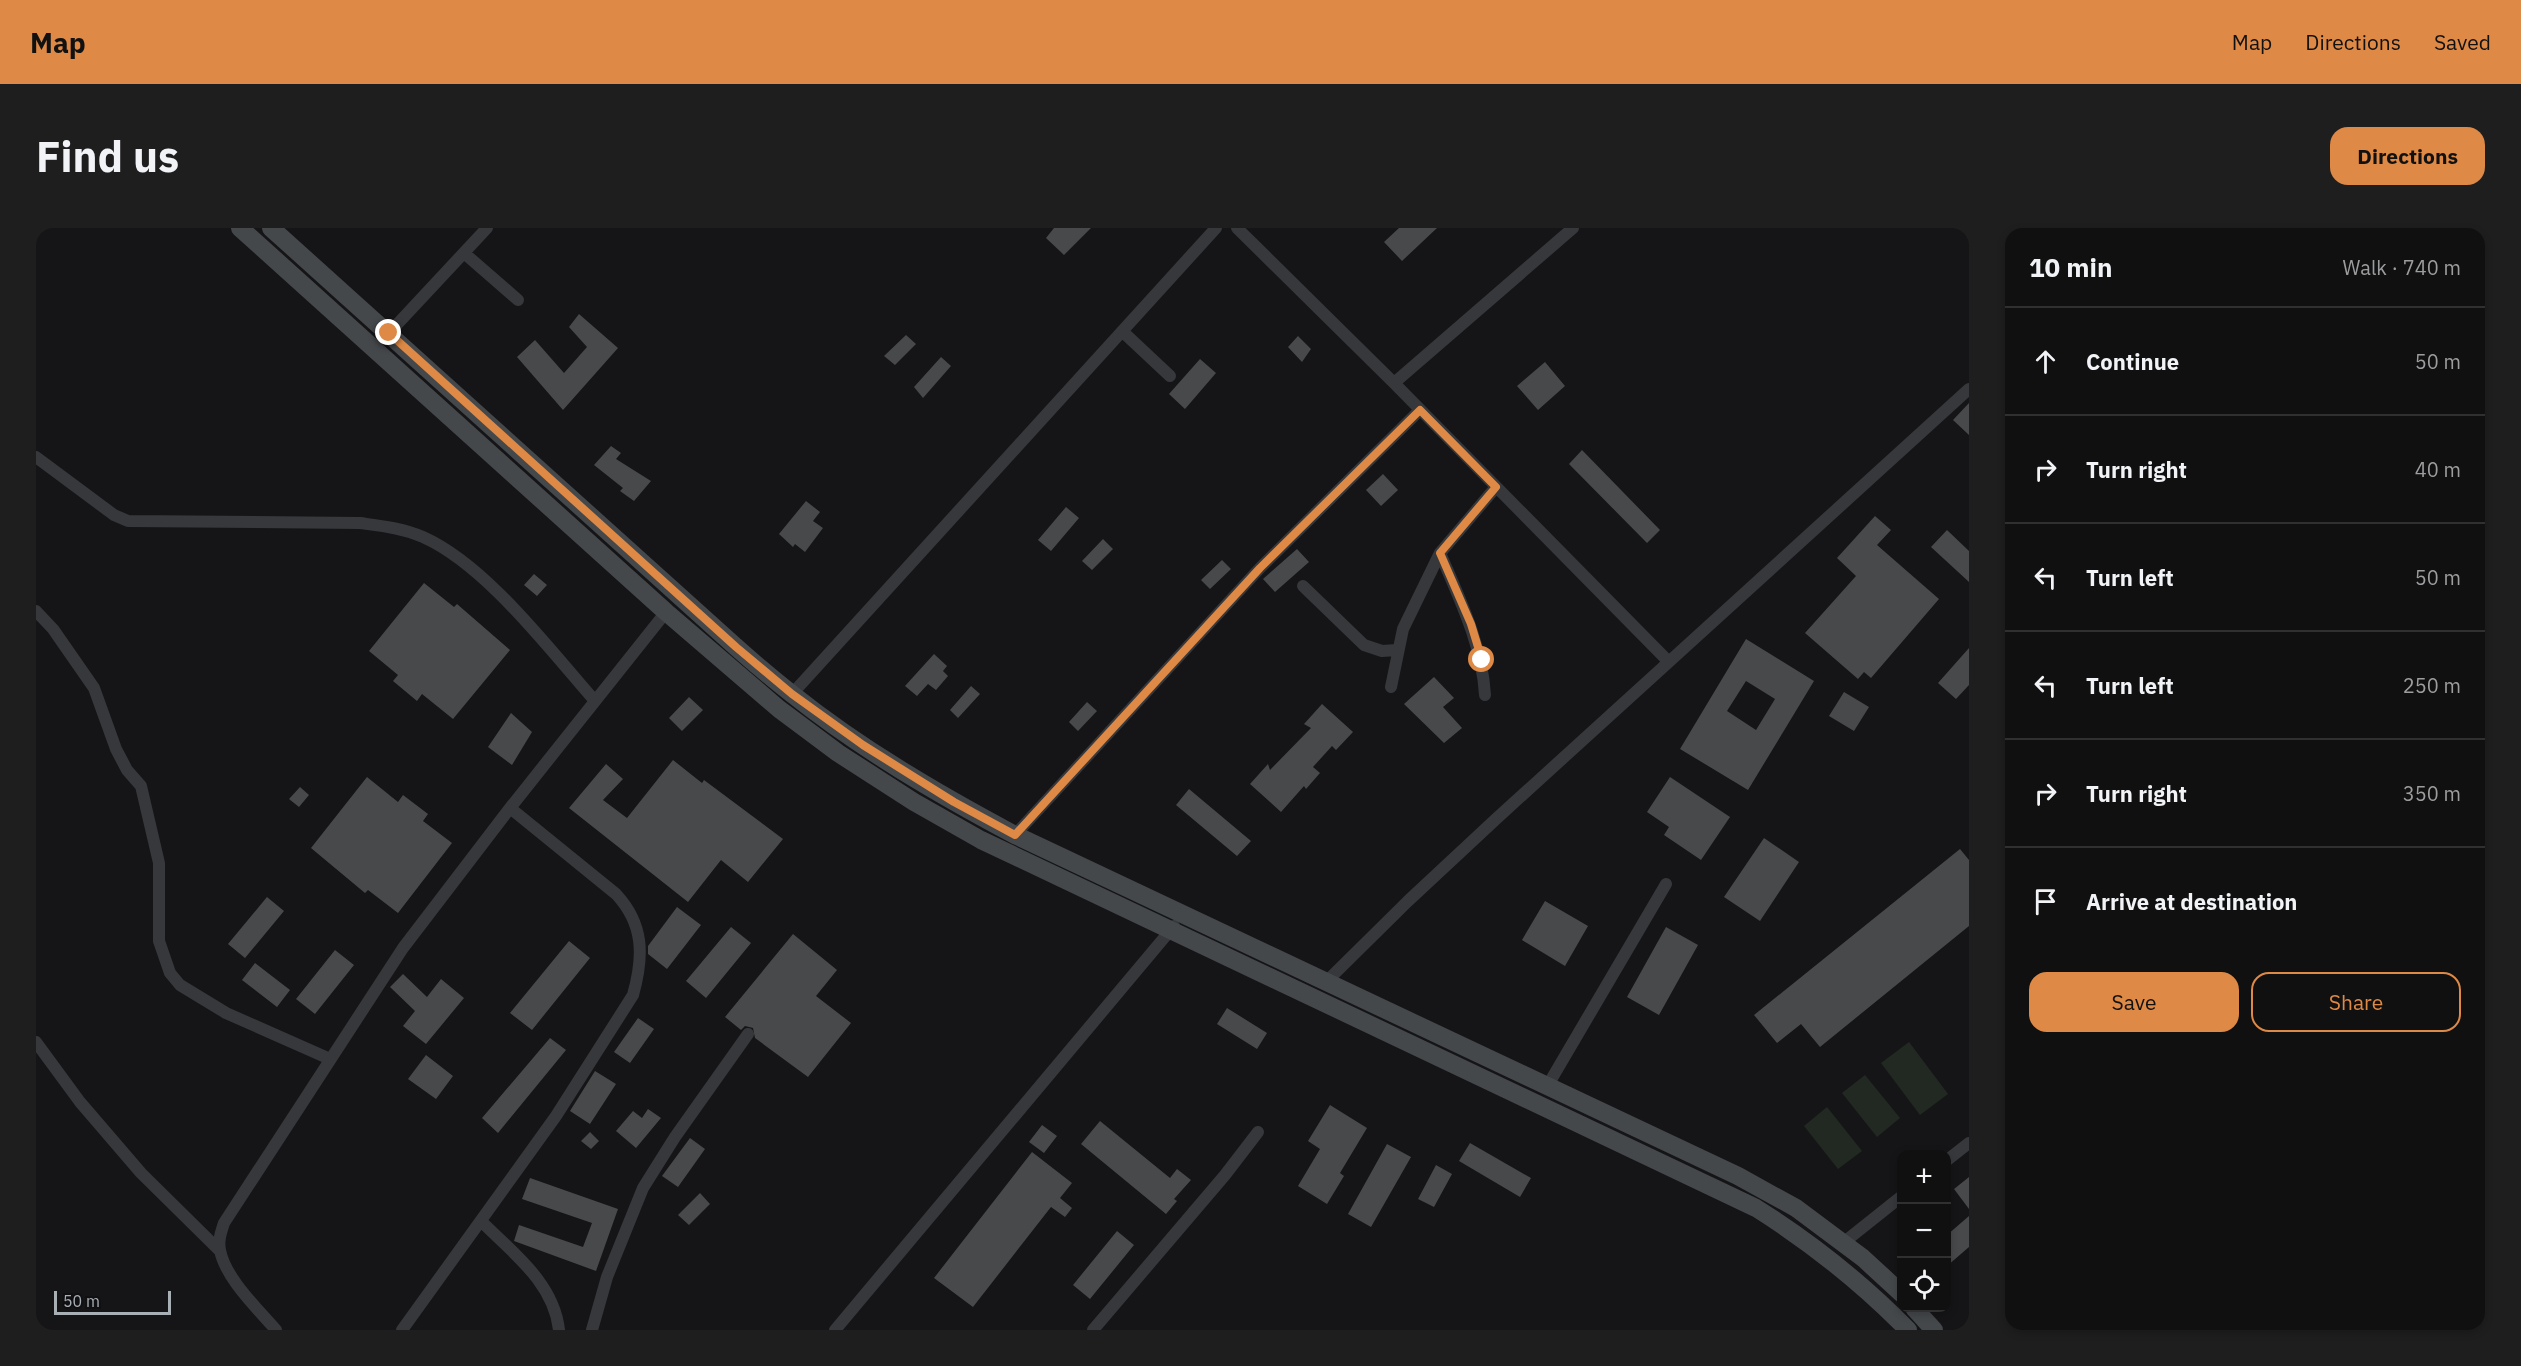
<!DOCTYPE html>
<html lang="en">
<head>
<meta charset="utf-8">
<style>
	body { margin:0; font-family:"IBM Plex Sans",sans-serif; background:#1e1e1f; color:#f1f3f6 }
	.controls { position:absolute; right:18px; bottom:18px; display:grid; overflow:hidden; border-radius:12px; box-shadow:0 3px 9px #0003 }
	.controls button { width:54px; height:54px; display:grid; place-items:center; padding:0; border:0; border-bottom:2px solid #303031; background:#101011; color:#f1f3f6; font:30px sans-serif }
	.scale { position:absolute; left:18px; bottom:15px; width:117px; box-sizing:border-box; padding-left:6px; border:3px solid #a8afb5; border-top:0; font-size:16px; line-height:21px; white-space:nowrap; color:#a8afb5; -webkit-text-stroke:4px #101012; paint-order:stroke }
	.stop { position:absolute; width:18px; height:18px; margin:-14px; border:4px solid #de8945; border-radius:50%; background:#fff }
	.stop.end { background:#de8945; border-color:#fff; box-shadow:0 2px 6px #0008 }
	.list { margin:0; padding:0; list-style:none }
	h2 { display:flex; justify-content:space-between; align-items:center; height:78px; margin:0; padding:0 24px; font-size:26px }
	h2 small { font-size:20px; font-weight:400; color:#9c9d9f }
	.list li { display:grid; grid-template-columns:39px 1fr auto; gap:18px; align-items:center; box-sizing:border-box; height:108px; padding:0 24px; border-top:2px solid #303031 }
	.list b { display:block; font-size:22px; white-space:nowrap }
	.list em { font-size:20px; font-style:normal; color:#9c9d9f }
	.actions { display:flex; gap:12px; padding:18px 24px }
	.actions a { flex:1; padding:14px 0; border:2px solid #de8945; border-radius:18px; text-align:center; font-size:21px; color:#de8945 }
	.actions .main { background:#de8945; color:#111 }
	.icon { flex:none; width:33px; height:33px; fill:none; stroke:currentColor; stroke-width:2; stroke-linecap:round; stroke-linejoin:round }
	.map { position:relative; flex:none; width:1933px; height:1102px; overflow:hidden; border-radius:18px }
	header { display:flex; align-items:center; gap:36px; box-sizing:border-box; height:84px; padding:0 30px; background:#de8945; color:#111 }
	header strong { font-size:28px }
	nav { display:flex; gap:33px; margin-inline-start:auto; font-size:21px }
	.intro { display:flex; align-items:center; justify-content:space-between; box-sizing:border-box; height:144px; padding:0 36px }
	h1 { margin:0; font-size:42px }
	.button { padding:15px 27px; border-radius:18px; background:#de8945; color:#111; font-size:21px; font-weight:700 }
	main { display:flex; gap:36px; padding:0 36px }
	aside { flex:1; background:#101011; border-radius:18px; box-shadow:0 3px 9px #0003 }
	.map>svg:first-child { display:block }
	.green { fill:#222822 }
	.building { fill:#47494b; fill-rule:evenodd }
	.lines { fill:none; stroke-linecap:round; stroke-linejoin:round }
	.street { stroke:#36383b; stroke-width:12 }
	.secondary { stroke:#45484b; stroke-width:18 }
	.route { stroke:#de8945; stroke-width:8 }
</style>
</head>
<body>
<header>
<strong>Map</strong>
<nav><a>Map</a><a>Directions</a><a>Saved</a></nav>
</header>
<div class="intro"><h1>Find us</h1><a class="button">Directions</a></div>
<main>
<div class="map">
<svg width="1933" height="1102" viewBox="0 0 1933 1102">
	<rect width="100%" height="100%" fill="#151517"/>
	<path class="green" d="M 1873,814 L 1912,866 L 1884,887 L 1845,835 Z
		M 1829,847 L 1864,890 L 1841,909 L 1806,865 Z
		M 1791,879 L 1826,923 L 1802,941 L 1768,898 Z"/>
	<path class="building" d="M 1018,0 L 1055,0 L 1028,27 L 1010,10 Z
		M 1363,0 L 1401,0 L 1366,33 L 1348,14 Z
		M 543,86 L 582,120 L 527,182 L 481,129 L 499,112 L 528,145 L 551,119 L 533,99 Z
		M 870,107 L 880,116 L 859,137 L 848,128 Z
		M 1262,108 L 1275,121 L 1266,134 L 1252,119 Z
		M 905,129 L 915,138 L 887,170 L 878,159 Z
		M 1164,131 L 1180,145 L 1149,181 L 1133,166 Z
		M 1509,134 L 1529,158 L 1502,182 L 1481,158 Z
		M 1933,175 L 1933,207 L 1917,192 Z
		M 575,218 L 585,225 L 580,231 L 615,253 L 598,273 L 584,263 L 587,260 L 558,237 Z
		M 1546,222 L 1624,302 L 1611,315 L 1533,236 Z
		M 1347,246 L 1362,262 L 1345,278 L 1330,262 Z
		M 770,273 L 784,284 L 777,293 L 787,300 L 769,324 L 759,316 L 757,319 L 743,306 Z
		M 1030,279 L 1043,290 L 1015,323 L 1002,312 Z
		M 1839,288 L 1855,302 L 1841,317 L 1903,371 L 1835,450 L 1828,444 L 1822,451 L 1769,405 L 1820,348 L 1801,330 Z
		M 1911,302 L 1933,323 L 1933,354 L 1895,319 Z
		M 1067,311 L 1077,321 L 1056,342 L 1046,333 Z
		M 1261,321 L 1273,334 L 1239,364 L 1227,351 Z
		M 1186,332 L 1195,341 L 1174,361 L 1165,352 Z
		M 498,346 L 511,357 L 501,368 L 488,357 Z
		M 388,355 L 418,379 L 421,376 L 474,422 L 417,491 L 386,466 L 381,473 L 357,453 L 362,447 L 333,423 Z
		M 1710,411 L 1778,453 L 1712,562 L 1644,521 ZM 1710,453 L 1739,471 L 1720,502 L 1691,483 Z
		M 1933,420 L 1933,457 L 1920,471 L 1902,455 Z
		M 898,426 L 911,438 L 907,443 L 912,448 L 900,462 L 892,456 L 881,468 L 869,458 Z
		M 1398,449 L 1418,470 L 1407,479 L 1426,500 L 1408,515 L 1368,476 Z
		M 935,458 L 944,466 L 922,490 L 914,482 Z
		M 1808,464 L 1833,479 L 1818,503 L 1793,488 Z
		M 653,469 L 667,482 L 646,503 L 633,490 Z
		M 1051,474 L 1061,483 L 1042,503 L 1033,494 Z
		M 1286,476 L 1317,504 L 1300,522 L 1296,518 L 1277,539 L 1284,545 L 1270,561 L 1268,558 L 1245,584 L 1214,556 L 1232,536 L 1234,542 L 1275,500 L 1268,496 Z
		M 475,485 L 496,504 L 476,537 L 452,519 Z
		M 637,532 L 666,555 L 668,552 L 747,611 L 712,654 L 685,632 L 652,674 L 533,580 L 570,536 L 587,551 L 567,572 L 591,590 Z
		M 331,549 L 362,574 L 367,567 L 392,586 L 387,593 L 416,615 L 362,685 L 332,662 L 329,665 L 275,620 Z
		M 1634,549 L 1694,589 L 1665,632 L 1628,607 L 1633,599 L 1611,584 Z
		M 264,559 L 273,567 L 263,579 L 253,571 Z
		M 1153,561 L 1215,613 L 1201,628 L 1140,577 Z
		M 1728,610 L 1763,634 L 1724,693 L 1688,669 Z
		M 1924,621 L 1933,632 L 1933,698 L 1784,819 L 1765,796 L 1741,815 L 1718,787 Z
		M 231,669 L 248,683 L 209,730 L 192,716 Z
		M 1509,673 L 1552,698 L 1529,738 L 1486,712 Z
		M 641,679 L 665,697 L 631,741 L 612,726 L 612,718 Z
		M 695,699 L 715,715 L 670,770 L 650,753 Z
		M 1630,699 L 1662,717 L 1623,787 L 1591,769 Z
		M 757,706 L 801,742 L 780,768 L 815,795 L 772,849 L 719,810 L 717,800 L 709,798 L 705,802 L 689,789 Z
		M 533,713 L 554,730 L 496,802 L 474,785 Z
		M 299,722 L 318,737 L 279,786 L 260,771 Z
		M 219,735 L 254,762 L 241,779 L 206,752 Z
		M 367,746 L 391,769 L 405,751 L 428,770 L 390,816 L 367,798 L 379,783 L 354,759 Z
		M 1191,780 L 1231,805 L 1221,821 L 1181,796 Z
		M 602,790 L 618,801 L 594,835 L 578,824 Z
		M 514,810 L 530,822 L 462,905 L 446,890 Z
		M 390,827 L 417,848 L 400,871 L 372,851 Z
		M 559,843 L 580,856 L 554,896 L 534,883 Z
		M 1294,877 L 1331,900 L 1304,945 L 1308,948 L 1291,976 L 1262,958 L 1284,921 L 1272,913 Z
		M 612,881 L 625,890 L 600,920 L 580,903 L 597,883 L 606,890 Z
		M 1064,893 L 1134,950 L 1141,941 L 1155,952 L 1138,971 L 1141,973 L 1130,986 L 1045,916 Z
		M 1006,897 L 1021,908 L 1008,925 L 993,914 Z
		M 554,904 L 563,913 L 555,921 L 545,913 Z
		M 654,910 L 669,921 L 642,959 L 626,948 Z
		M 1434,915 L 1495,950 L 1484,969 L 1423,933 Z
		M 1351,916 L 1375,929 L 1335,999 L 1312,986 Z
		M 996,924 L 1036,955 L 1024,970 L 1036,980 L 1029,989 L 1015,979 L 937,1079 L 898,1050 Z
		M 1400,937 L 1416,946 L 1398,979 L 1382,971 Z
		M 1933,949 L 1933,981 L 1918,961 Z
		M 494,950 L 582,981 L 560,1043 L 478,1013 L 483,997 L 547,1019 L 556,995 L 486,971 Z
		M 664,965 L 674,976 L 653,997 L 642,987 Z
		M 1933,988 L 1933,1019 L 1911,1038 L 1911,1007 Z
		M 1081,1003 L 1098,1017 L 1054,1071 L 1037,1057 Z"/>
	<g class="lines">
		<path class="street" d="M 1201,0 L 1358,155 L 1632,433
			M 428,25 L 482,72
			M 1086,103 L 1134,148
			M 353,105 L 451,0
			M 1358,155 L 1537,0
			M 0,229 L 78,287 L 92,293 L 324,295 C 346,298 366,300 387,309 C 450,337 513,421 559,473
			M 1404,325 C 1424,372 1446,416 1449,467
			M 1267,358 L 1328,417 L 1346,423 L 1361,422
			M 0,383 L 17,401 L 58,460 L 80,521 L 91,542 L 105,558 L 123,635 L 123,713 L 134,745 L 144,757 L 190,785 L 294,831
			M 1355,459 L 1367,401 L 1404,325 L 1460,259
			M 756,466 L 1180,0
			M 979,607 L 1224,340 L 1384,182
			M 1291,753 L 1372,673 L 1460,591 L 1933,161
			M 0,814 L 44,874 L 105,945 L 183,1022
			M 1512,857 L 1630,656
			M 1910,933 L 1933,915
			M 446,994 C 477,1025 518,1055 523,1102
			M 1807,1015 L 1866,968
			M 240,1102 C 222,1081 189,1050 184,1022 C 182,1013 185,1004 188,995 L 367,720 L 474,580 L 630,384
			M 366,1102 L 520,888 L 597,767 C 608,728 608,696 580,666 L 474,580
			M 556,1102 L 571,1049 L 607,960 L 639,909 L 712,806
			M 799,1102 L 1138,698
			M 1057,1102 L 1189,947 L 1222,904"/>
		<path class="secondary" d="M 204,0 L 630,384 L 743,481 L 802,525 L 878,574 L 945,612 L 1720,980 C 1777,1016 1825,1054 1872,1102
			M 235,0 L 700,419 C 718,435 737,451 756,466 C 825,521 902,566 979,607 L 1702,948 L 1760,980 L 1827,1030 L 1866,1066
			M 1878,1080 L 1898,1102"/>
	</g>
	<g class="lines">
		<path class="route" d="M 353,105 L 700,419 L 756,466 L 827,517 L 918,574 L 979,607 L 1224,340 L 1384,182 L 1460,259 L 1404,325 L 1435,396 L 1446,432"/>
	</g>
</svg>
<div class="controls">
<button>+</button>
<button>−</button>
<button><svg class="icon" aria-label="locate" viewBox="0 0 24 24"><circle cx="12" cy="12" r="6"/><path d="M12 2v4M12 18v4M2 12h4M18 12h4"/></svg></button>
</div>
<div class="scale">50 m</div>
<div class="stop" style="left:1446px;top:432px"></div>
<div class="stop end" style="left:353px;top:105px"></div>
</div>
<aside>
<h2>10 min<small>Walk · 740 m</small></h2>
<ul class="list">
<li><svg class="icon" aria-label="ahead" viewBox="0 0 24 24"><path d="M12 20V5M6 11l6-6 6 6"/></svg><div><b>Continue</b></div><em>50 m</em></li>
<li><svg class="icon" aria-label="right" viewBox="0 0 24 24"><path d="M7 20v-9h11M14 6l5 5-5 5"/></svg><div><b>Turn right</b></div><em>40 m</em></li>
<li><svg class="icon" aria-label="left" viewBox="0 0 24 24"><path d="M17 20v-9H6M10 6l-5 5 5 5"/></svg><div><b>Turn left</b></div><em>50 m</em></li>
<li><svg class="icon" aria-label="left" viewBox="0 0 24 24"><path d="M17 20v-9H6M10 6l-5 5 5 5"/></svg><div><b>Turn left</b></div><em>250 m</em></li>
<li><svg class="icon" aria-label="right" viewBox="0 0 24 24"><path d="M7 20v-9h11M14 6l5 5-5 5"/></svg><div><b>Turn right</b></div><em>350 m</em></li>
<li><svg class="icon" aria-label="arrive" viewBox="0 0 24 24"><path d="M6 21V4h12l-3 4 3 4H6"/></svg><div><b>Arrive at destination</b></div></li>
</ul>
<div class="actions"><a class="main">Save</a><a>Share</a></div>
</aside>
</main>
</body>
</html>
